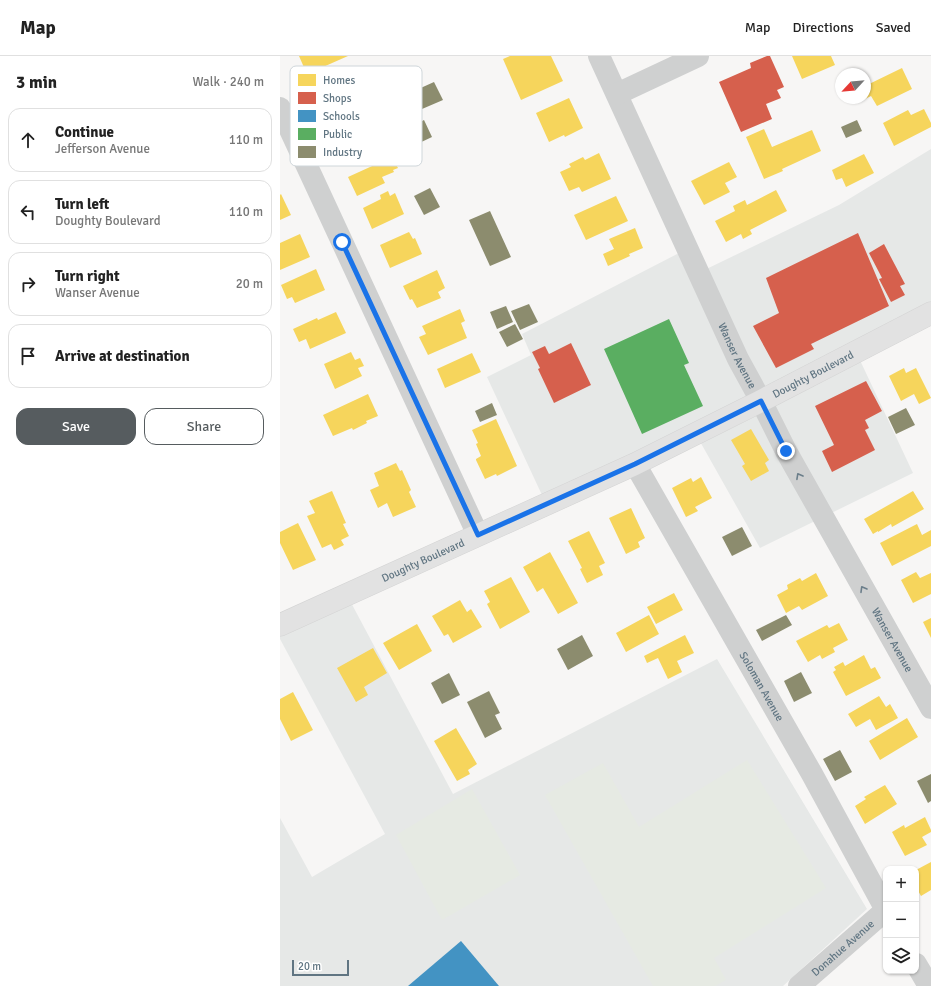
<!DOCTYPE html>
<html lang="en">
<head>
<meta charset="utf-8">
<style>
	body { margin:0; font-family:Signika,sans-serif; background:#f2f2f2; color:#222 }
	.controls { position:absolute; right:12px; bottom:12px; display:grid; overflow:hidden; border-radius:8px; box-shadow:0 1px 3px #0004 }
	.controls button { width:36px; height:36px; display:grid; place-items:center; padding:0; border:0; border-bottom:1px solid #e0e0e0; background:#fff; color:#222; font:20px sans-serif }
	.compass { position:absolute; left:555px; top:12px; width:36px; height:36px; border-radius:50%; background:#fff; box-shadow:0 1px 3px #0004; rotate:244deg }
	.scale { position:absolute; left:12px; bottom:10px; width:57px; box-sizing:border-box; padding-left:4px; border:2px solid #607582; border-top:0; font-size:11px; line-height:14px; white-space:nowrap; color:#607582; -webkit-text-stroke:3px #fff; paint-order:stroke }
	.stop { position:absolute; width:12px; height:12px; margin:-9px; border:3px solid #1a73e8; border-radius:50%; background:#fff }
	.stop.end { background:#1a73e8; border-color:#fff; box-shadow:0 1px 4px #0008 }
	.list { margin:0; padding:0; list-style:none }
	h2 { display:flex; justify-content:space-between; align-items:center; height:52px; margin:0; padding:0 16px; font-size:17px }
	h2 small { font-size:13px; font-weight:400; color:#767676 }
	.list li { display:grid; grid-template-columns:26px 1fr auto; gap:12px; align-items:center; box-sizing:border-box; height:64px; margin:0 8px 8px; padding:0 8px; border:1px solid #e0e0e0; border-radius:12px }
	.list b { display:block; font-size:15px; white-space:nowrap }
	.list p { margin:0; font-size:13px; white-space:nowrap; color:#767676 }
	.list em { font-size:13px; font-style:normal; color:#767676 }
	.actions { display:flex; gap:8px; padding:12px 16px }
	.actions a { flex:1; padding:9px 0; border:1px solid #565c5f; border-radius:12px; text-align:center; font-size:14px; color:#565c5f }
	.actions .main { background:#565c5f; color:#fff }
	.icon { flex:none; width:22px; height:22px; fill:none; stroke:currentColor; stroke-width:2; stroke-linecap:round; stroke-linejoin:round }
	.map { position:relative; flex:none; width:651px; height:930px; overflow:hidden }
	header { display:flex; align-items:center; gap:24px; box-sizing:border-box; height:56px; padding:0 20px; background:#fff; border-bottom:1px solid #e0e0e0 }
	header strong { font-size:19px }
	nav { display:flex; gap:22px; margin-inline-start:auto; font-size:14px }
	main { display:flex }
	aside { flex:1; background:#fff }
	.map>svg:first-child { display:block }
	.built { fill:#e6e8e7 }
	.green { fill:#e6eae3 }
	.homes { fill:#f6d55c }
	.shops { fill:#d6604d }
	.schools { fill:#4393c3 }
	.public { fill:#5aae61 }
	.industry { fill:#8c8c6e }
	.lines { fill:none; stroke-linecap:round; stroke-linejoin:round }
	.major-casing { stroke:#d4d4d4; stroke-width:23 }
	.minor { stroke:#cfd0d0; stroke-width:22 }
	.major { stroke:#e2e2e2; stroke-width:22 }
	.oneway { stroke:#6b7e8a }
	.route { stroke:#1a73e8; stroke-width:5 }
	.labels { text-anchor:middle; stroke-width:4; stroke-linejoin:round; paint-order:stroke }
	.street-label { font-size:11px; fill:#607582; stroke:#fff }
	.key { fill:#fff; stroke:#cfd6da; stroke-width:1 }
	.key-label { font-size:11px; fill:#607582 }
</style>
</head>
<body>
<header>
<strong>Map</strong>
<nav><a>Map</a><a>Directions</a><a>Saved</a></nav>
</header>
<main>
<aside>
<h2>3 min<small>Walk · 240 m</small></h2>
<ul class="list">
<li><svg class="icon" aria-label="ahead" viewBox="0 0 24 24"><path d="M12 20V5M6 11l6-6 6 6"/></svg><div><b>Continue</b><p>Jefferson Avenue</p></div><em>110 m</em></li>
<li><svg class="icon" aria-label="left" viewBox="0 0 24 24"><path d="M17 20v-9H6M10 6l-5 5 5 5"/></svg><div><b>Turn left</b><p>Doughty Boulevard</p></div><em>110 m</em></li>
<li><svg class="icon" aria-label="right" viewBox="0 0 24 24"><path d="M7 20v-9h11M14 6l5 5-5 5"/></svg><div><b>Turn right</b><p>Wanser Avenue</p></div><em>20 m</em></li>
<li><svg class="icon" aria-label="arrive" viewBox="0 0 24 24"><path d="M6 21V4h12l-3 4 3 4H6"/></svg><div><b>Arrive at destination</b></div></li>
</ul>
<div class="actions"><a class="main">Save</a><a>Share</a></div>
</aside>
<div class="map">
<svg width="651" height="930" viewBox="0 0 651 930">
	<rect width="100%" height="100%" fill="#f7f6f5"/>
	<path class="built" d="M 651,93 L 651,263 L 578,300 L 633,417 L 480,492 L 418,382 L 268,452 L 207,321 L 251,299 L 242,278 L 401,196 L 414,219 L 559,149 Z
		M 68,541 L 173,738 L 437,603 L 587,853 L 503,930 L 0,930 L 0,762 L 32,821 L 105,778 L 0,583 L 0,569 Z"/>
	<path class="green" d="M 467,704 L 546,832 L 434,902 L 446,924 L 435,930 L 373,930 L 265,739 L 323,707 L 359,771 Z
		M 192,733 L 240,819 L 162,864 L 116,779 Z"/>
	<path class="homes" d="M 19,0 L 68,0 L 34,15 L 33,13 L 26,16 Z
		M 230,0 L 271,0 L 283,25 L 241,44 L 223,3 Z
		M 512,0 L 551,0 L 555,9 L 522,23 Z
		M 622,12 L 632,33 L 597,50 L 591,40 L 579,46 L 577,42 L 585,42 L 585,30 Z
		M 289,42 L 303,72 L 285,81 L 284,79 L 269,86 L 256,57 Z
		M 644,53 L 651,67 L 651,71 L 614,90 L 603,67 L 628,54 L 631,59 Z
		M 484,73 L 492,91 L 532,74 L 541,95 L 502,113 L 503,115 L 484,123 L 466,81 Z
		M 319,97 L 331,123 L 302,136 L 299,131 L 289,135 L 280,116 L 291,111 L 289,108 L 303,101 L 305,104 Z
		M 584,98 L 594,117 L 566,131 L 562,122 L 556,124 L 552,114 Z
		M 112,101 L 118,112 L 113,114 L 114,116 L 102,121 L 105,127 L 77,140 L 68,121 Z
		M 449,106 L 457,121 L 445,127 L 450,136 L 424,149 L 411,125 Z
		M 496,134 L 507,155 L 470,174 L 472,178 L 463,183 L 461,178 L 446,186 L 435,165 L 455,155 L 453,150 L 465,144 L 467,149 Z
		M 108,135 L 110,140 L 115,137 L 124,158 L 92,173 L 83,152 L 101,143 L 100,139 Z
		M 1,138 L 11,159 L 0,164 L 0,139 Z
		M 336,140 L 348,165 L 306,184 L 294,159 Z
		M 355,172 L 363,192 L 349,198 L 350,200 L 328,210 L 323,198 L 334,193 L 329,183 Z
		M 129,176 L 133,183 L 135,182 L 142,198 L 110,212 L 100,189 Z
		M 20,178 L 30,201 L 0,214 L 0,187 Z
		M 36,213 L 45,234 L 15,247 L 12,241 L 7,243 L 1,229 Z
		M 157,214 L 165,232 L 158,236 L 161,242 L 137,252 L 132,243 L 130,244 L 123,230 Z
		M 180,253 L 185,265 L 181,267 L 187,282 L 148,299 L 139,281 L 146,278 L 142,270 Z
		M 56,256 L 66,277 L 30,293 L 26,283 L 19,286 L 13,273 L 37,262 L 38,264 Z
		M 71,296 L 75,304 L 80,302 L 84,310 L 78,312 L 82,320 L 55,333 L 44,308 Z
		M 192,297 L 201,316 L 165,332 L 157,313 Z
		M 624,312 L 626,317 L 636,312 L 651,342 L 639,348 L 634,338 L 621,345 L 609,320 Z
		M 88,338 L 98,360 L 86,365 L 87,367 L 73,374 L 72,372 L 53,380 L 43,359 Z
		M 216,363 L 237,410 L 217,420 L 216,418 L 205,423 L 196,404 L 196,403 L 201,400 L 196,388 L 198,387 L 192,374 Z
		M 471,373 L 489,404 L 485,407 L 489,415 L 471,425 L 462,410 L 465,408 L 451,384 Z
		M 116,407 L 120,415 L 122,414 L 131,434 L 129,436 L 136,451 L 113,461 L 107,447 L 98,452 L 90,434 L 99,430 L 94,417 Z
		M 421,421 L 432,442 L 415,451 L 418,455 L 406,461 L 392,432 L 411,422 L 413,426 Z
		M 52,435 L 66,467 L 63,468 L 69,480 L 61,484 L 64,489 L 54,494 L 51,488 L 42,492 L 27,460 L 35,457 L 29,445 Z
		M 633,435 L 644,453 L 612,471 L 611,468 L 598,476 L 598,475 L 593,478 L 584,463 Z
		M 351,452 L 365,482 L 358,486 L 360,491 L 346,498 L 329,462 Z
		M 18,467 L 36,504 L 13,514 L 0,487 L 0,476 Z
		M 637,468 L 642,479 L 651,474 L 651,490 L 612,510 L 600,487 Z
		M 309,475 L 325,507 L 319,510 L 323,519 L 307,527 L 300,513 L 302,512 L 288,485 Z
		M 270,496 L 298,547 L 278,558 L 263,532 L 257,536 L 243,511 Z
		M 636,516 L 640,522 L 651,517 L 651,538 L 633,547 L 621,524 Z
		M 536,517 L 548,540 L 522,554 L 519,550 L 506,557 L 497,539 L 508,533 L 507,529 L 520,522 L 522,525 Z
		M 231,521 L 250,556 L 220,573 L 207,548 L 210,546 L 204,535 Z
		M 394,537 L 403,554 L 376,568 L 367,551 Z
		M 180,544 L 187,556 L 191,553 L 202,571 L 173,587 L 168,578 L 164,580 L 152,560 Z
		M 369,559 L 379,578 L 346,596 L 336,577 Z
		M 651,562 L 651,582 L 643,566 Z
		M 559,567 L 568,584 L 553,592 L 555,596 L 542,603 L 540,599 L 528,606 L 516,585 L 547,569 L 549,572 Z
		M 137,568 L 152,595 L 119,614 L 103,587 Z
		M 405,579 L 414,597 L 397,605 L 402,616 L 388,623 L 378,602 L 367,607 L 364,600 Z
		M 93,592 L 107,617 L 84,631 L 88,639 L 76,646 L 57,612 Z
		M 584,599 L 591,613 L 595,611 L 601,622 L 566,640 L 553,616 L 556,614 L 554,611 L 563,606 L 565,610 Z
		M 13,636 L 33,674 L 11,685 L 0,663 L 0,643 Z
		M 599,640 L 606,651 L 610,648 L 618,662 L 596,674 L 590,663 L 576,671 L 568,658 Z
		M 627,662 L 638,681 L 600,704 L 589,685 Z
		M 176,672 L 197,708 L 188,714 L 190,718 L 177,725 L 154,685 Z
		M 605,729 L 617,748 L 585,768 L 575,750 L 586,743 L 584,741 Z
		M 645,761 L 651,774 L 651,776 L 642,781 L 647,789 L 625,800 L 612,776 L 624,769 L 625,772 Z
		M 651,806 L 651,834 L 641,840 L 636,831 L 636,814 Z"/>
	<path class="shops" d="M 487,0 L 490,0 L 504,31 L 497,34 L 501,42 L 486,48 L 492,63 L 461,76 L 439,26 L 471,12 L 470,7 Z
		M 578,177 L 609,250 L 531,288 L 534,293 L 496,312 L 473,270 L 499,257 L 486,222 Z
		M 604,188 L 625,228 L 620,230 L 625,239 L 611,246 L 599,223 L 602,222 L 589,197 Z
		M 291,287 L 311,329 L 274,347 L 258,313 L 260,312 L 252,296 L 265,290 L 269,298 Z
		M 586,325 L 602,355 L 585,364 L 589,372 L 585,374 L 595,394 L 552,416 L 542,395 L 554,389 L 535,350 Z"/>
	<path class="schools" d="M 181,885 L 219,930 L 128,930 Z"/>
	<path class="public" d="M 389,263 L 409,307 L 404,309 L 423,350 L 362,378 L 324,293 Z"/>
	<path class="industry" d="M 154,26 L 163,44 L 142,53 L 134,35 Z
		M 144,64 L 152,81 L 135,89 L 127,73 Z
		M 577,64 L 582,75 L 566,82 L 561,71 Z
		M 150,132 L 160,151 L 144,159 L 134,140 Z
		M 210,155 L 231,201 L 210,210 L 189,164 Z
		M 249,248 L 258,266 L 240,274 L 231,255 Z
		M 226,250 L 233,266 L 217,273 L 210,256 Z
		M 235,268 L 243,283 L 227,291 L 219,276 Z
		M 212,347 L 217,359 L 200,366 L 195,355 Z
		M 626,352 L 635,369 L 616,378 L 608,361 Z
		M 462,471 L 472,490 L 452,500 L 442,481 Z
		M 506,559 L 512,569 L 482,585 L 476,574 Z
		M 302,579 L 313,600 L 288,614 L 277,593 Z
		M 521,616 L 532,637 L 514,646 L 504,625 Z
		M 169,617 L 180,639 L 162,648 L 151,627 Z
		M 209,635 L 220,657 L 215,659 L 222,673 L 205,682 L 187,646 Z
		M 560,694 L 572,716 L 555,725 L 543,703 Z
		M 651,718 L 651,745 L 648,747 L 637,725 Z"/>
	<g class="lines">
		<g class="major-casing">
			<g id="major">
				<path id="s4" d="M 0,569 L 355,408 L 481,345 L 651,257"/>
			</g>
		</g>
		<g class="minor">
			<path id="s1" d="M 319,0 L 458,303 L 481,345 L 506,395 L 651,652"/>
			<path d="M 337,38 L 418,0"/>
			<path d="M 0,52 L 198,479"/>
			<path id="s2" d="M 355,408 L 532,718 L 606,854"/>
			<path d="M 636,908 L 649,930"/>
			<path id="s3" d="M 519,930 L 606,854"/>
		</g>
		<use href="#major" class="major"/>
	</g>
	<defs><path id="oneway-chevron" d="M-2-3.5L2.5 0L-2 3.5" fill="none" stroke-width="1.6" stroke-linecap="round" stroke-linejoin="round"/></defs>
	<g class="oneway">
		<use href="#oneway-chevron" transform="translate(519 420) rotate(-119)"/>
		<use href="#oneway-chevron" transform="translate(583 533) rotate(-120)"/>
	</g>
	<g class="lines">
		<path class="route" d="M 62,186 L 198,479 L 355,408 L 481,345 L 506,395"/>
	</g>
	<g class="labels">
		<g class="street-label">
			<text dy="4" stroke="none"><textPath href="#s1" startOffset="330">Wanser Avenue</textPath></text>
			<text dy="4" stroke="none"><textPath href="#s4" startOffset="589">Doughty Boulevard</textPath></text>
			<text dy="4" stroke="none"><textPath href="#s4" startOffset="157">Doughty Boulevard</textPath></text>
			<text dy="4" stroke="none"><textPath href="#s1" startOffset="654">Wanser Avenue</textPath></text>
			<text dy="4" stroke="none"><textPath href="#s2" startOffset="256">Soloman Avenue</textPath></text>
			<text dy="4" stroke="none"><textPath href="#s3" startOffset="58">Donahue Avenue</textPath></text>
		</g>
	</g>
	<rect x="10" y="10" width="132" height="100" rx="6" class="key"/>
	<rect x="18" y="18" width="18" height="12" fill="#f6d55c"/>
	<rect x="18" y="36" width="18" height="12" fill="#d6604d"/>
	<rect x="18" y="54" width="18" height="12" fill="#4393c3"/>
	<rect x="18" y="72" width="18" height="12" fill="#5aae61"/>
	<rect x="18" y="90" width="18" height="12" fill="#8c8c6e"/>
	<g class="key-label">
		<text x="43" y="28">Homes</text>
		<text x="43" y="46">Shops</text>
		<text x="43" y="64">Schools</text>
		<text x="43" y="82">Public</text>
		<text x="43" y="100">Industry</text>
	</g>
</svg>
<div class="controls">
<button>+</button>
<button>−</button>
<button><svg class="icon" aria-label="layers" viewBox="0 0 24 24"><path d="M12 4l9 5-9 5-9-5zM3 14l9 5 9-5"/></svg></button>
</div>
<svg class="compass" viewBox="-18 -18 36 36"><path d="M0-13l5 13h-10z" fill="#e53935"/><path d="M0 13l5-13h-10z" fill="#767676"/></svg>
<div class="scale">20 m</div>
<div class="stop" style="left:62px;top:186px"></div>
<div class="stop end" style="left:506px;top:395px"></div>
</div>
</main>
</body>
</html>
